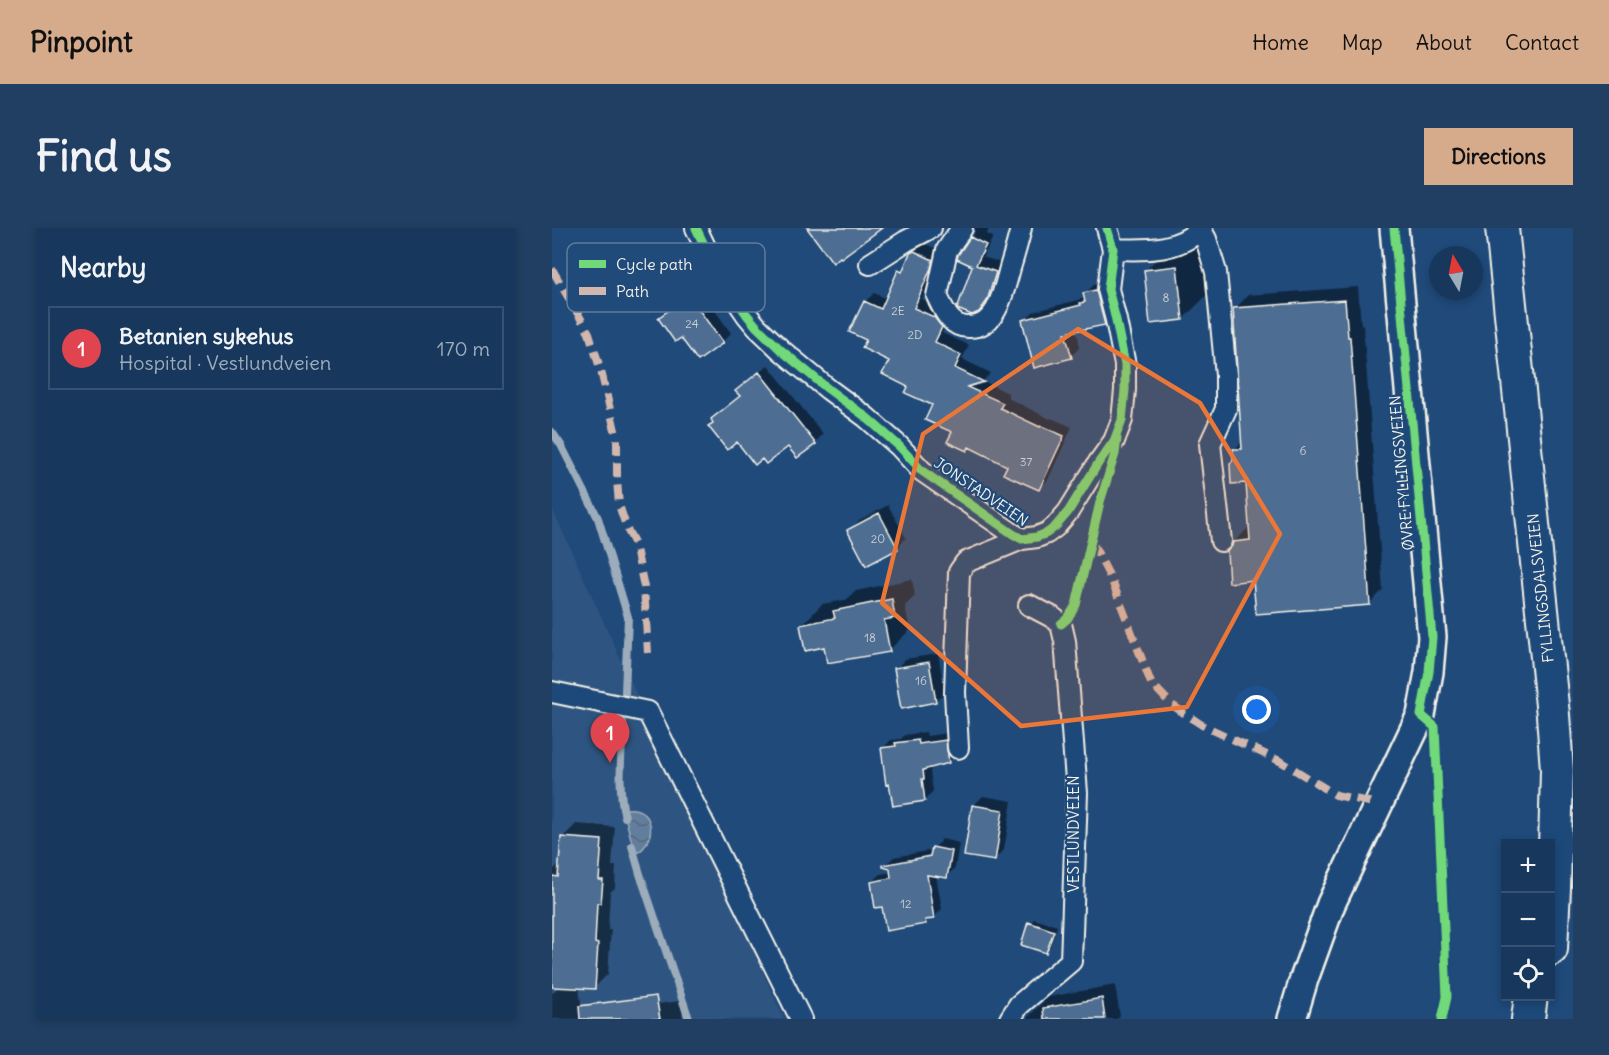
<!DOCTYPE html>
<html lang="en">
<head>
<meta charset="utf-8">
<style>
	body { margin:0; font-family:Delius,sans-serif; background:#203f62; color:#f1f3f6 }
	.controls { position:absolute; right:18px; bottom:18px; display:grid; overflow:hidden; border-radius:0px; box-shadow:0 3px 9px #0003 }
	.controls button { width:54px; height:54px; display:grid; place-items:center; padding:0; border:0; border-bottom:2px solid #365272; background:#17385c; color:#f1f3f6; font:30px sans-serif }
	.compass { position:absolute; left:877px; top:18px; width:54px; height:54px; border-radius:50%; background:#17385c; box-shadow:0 3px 9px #0003; rotate:350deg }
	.you { position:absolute; left:705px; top:482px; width:21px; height:21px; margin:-15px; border:4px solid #fff; border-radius:50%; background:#1a73e8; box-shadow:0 0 0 9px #1a73e833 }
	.badge { display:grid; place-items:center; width:39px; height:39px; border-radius:50%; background:#d6ab8b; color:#fff; font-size:20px; font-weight:700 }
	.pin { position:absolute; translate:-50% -50px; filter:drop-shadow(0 2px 3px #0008) }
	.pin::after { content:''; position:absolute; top:32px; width:21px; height:18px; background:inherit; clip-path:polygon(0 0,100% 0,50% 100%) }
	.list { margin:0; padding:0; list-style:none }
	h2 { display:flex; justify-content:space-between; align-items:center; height:78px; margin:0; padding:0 24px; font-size:26px }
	h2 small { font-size:20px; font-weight:400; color:#9eacbb }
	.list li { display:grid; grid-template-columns:39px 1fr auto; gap:18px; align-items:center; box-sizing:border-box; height:84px; margin:0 12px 12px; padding:0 12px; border:2px solid #365272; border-radius:0px }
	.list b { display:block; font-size:22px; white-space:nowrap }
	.list p { margin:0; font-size:20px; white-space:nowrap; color:#9eacbb }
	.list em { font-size:20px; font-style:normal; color:#9eacbb }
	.icon { flex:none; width:33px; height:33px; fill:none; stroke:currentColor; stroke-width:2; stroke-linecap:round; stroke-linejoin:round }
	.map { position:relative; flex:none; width:1021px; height:791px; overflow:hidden; border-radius:0px }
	header { display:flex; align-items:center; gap:36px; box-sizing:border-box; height:84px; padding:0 30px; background:#d6ab8b; color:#111 }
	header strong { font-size:28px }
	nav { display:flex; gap:33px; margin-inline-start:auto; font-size:21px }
	.intro { display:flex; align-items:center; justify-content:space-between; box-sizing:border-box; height:144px; padding:0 36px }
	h1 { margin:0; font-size:42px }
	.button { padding:15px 27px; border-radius:0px; background:#d6ab8b; color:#111; font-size:21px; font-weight:700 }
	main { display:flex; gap:36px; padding:0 36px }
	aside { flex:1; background:#17385c; border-radius:0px; box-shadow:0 3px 9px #0003 }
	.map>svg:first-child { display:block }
	.built { fill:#2d5581 }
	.water { fill:url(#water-waves); stroke:#9cacbb; stroke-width:1.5 }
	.shadow { fill:#0007 }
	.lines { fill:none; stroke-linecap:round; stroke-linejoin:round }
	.stream { stroke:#9cacbb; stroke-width:8 }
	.building { fill:#4d6e92; stroke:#f4f1e8; stroke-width:1.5 }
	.street-casing { stroke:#f4f1e8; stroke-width:24 }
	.secondary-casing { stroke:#f4f1e8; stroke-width:32 }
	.primary-casing { stroke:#f4f1e8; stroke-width:36 }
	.street { stroke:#1f4a7a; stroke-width:20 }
	.secondary { stroke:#1f4a7a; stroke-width:27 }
	.primary { stroke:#1f4a7a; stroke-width:32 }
	.quiet { stroke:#d1b7ad; stroke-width:8; stroke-dasharray:15 8; stroke-linecap:butt }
	.cycleway-casing { stroke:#1f4a7a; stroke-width:13 }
	.cycleway { stroke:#71d979; stroke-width:9 }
	.marked { fill:#ea7738; fill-opacity:0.2; stroke:#ea7738; stroke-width:4.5; stroke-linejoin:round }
	.labels { text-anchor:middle; stroke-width:4.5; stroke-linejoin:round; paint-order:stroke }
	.number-label { font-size:12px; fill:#cad0d2 }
	.street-label { font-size:15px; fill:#f4f1e8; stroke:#1f4a7a }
	.key { fill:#1f4a7a; stroke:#5f7c9b; stroke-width:1.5 }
	.key-label { font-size:16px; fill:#f4f1e8 }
</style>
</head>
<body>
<header>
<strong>Pinpoint</strong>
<nav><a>Home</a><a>Map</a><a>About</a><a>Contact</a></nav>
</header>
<div class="intro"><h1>Find us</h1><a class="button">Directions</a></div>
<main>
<aside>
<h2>Nearby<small></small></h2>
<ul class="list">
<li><span class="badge" style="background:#e0444e">1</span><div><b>Betanien sykehus</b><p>Hospital · Vestlundveien</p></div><em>170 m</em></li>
</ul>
</aside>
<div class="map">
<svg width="1021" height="791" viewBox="0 0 1021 791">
	<defs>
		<pattern id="water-waves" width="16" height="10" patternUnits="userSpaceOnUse" patternTransform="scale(1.5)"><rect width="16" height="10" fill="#627e9d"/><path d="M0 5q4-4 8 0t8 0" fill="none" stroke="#58687a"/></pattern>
	</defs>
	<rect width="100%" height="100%" fill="#1f4a7a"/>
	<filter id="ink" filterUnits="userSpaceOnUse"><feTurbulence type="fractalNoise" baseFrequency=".0167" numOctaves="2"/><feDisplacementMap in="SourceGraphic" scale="12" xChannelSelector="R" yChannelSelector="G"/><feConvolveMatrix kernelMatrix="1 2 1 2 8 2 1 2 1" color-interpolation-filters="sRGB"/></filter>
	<g filter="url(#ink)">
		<path class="built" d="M 0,280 L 232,791 L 0,791 Z"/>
		<path class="water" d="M 71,581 C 76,581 81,580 86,582 C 106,590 100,619 83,626 Z"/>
		<path class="shadow" d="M 423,0 L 437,0 L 435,6 L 441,9 L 431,29 L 452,36 L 442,63 L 430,79 L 422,37 L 408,27 L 422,7 Z
			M 371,15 L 389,23 L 370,71 L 391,80 L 398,90 L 390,105 L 417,117 L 410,131 L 439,145 L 431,153 L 456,165 L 456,170 L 498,191 L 499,190 L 520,199 L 496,252 L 487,261 L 457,237 L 419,218 L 415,222 L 382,177 L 358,158 L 339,132 L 316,111 L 313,74 L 322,65 L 335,71 L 348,43 L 355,36 L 359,26 Z
			M 649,15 L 655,67 L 631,91 L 594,42 L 617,18 Z
			M 553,54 L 561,87 L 552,96 L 524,102 L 527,113 L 527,120 L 517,130 L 472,93 L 481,84 L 533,70 L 532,66 L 542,57 Z
			M 806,59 L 809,97 L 811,96 L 831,362 L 817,376 L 681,319 L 682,314 L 696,300 L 699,300 L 695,253 L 683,232 L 682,222 L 691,213 L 683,81 L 696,67 Z
			M 147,60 L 179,105 L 170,114 L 130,108 L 108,91 L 118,81 Z
			M 216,137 L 271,206 L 263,215 L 236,217 L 185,212 L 161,191 L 189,167 L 194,155 Z
			M 336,277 L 354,310 L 345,320 L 297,303 L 307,293 Z
			M 360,351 L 363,368 L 353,378 L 358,402 L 337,422 L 274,417 L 250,397 L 270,376 L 294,372 L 304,363 Z
			M 386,426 L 393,464 L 383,473 L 344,441 L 353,431 Z
			M 374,504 L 375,508 L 402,504 L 405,525 L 397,533 L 380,538 L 380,541 L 378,543 L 381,563 L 373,572 L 330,521 L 339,512 L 349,511 L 353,507 Z
			M 431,568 L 460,573 L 452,622 L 442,632 L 421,578 Z
			M 24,596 L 63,599 L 60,638 L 64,638 L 63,660 L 58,664 L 56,702 L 59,702 L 56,746 L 42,760 L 27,759 L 31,791 L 0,791 L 0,765 L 8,758 L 0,757 L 0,643 L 8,635 L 10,610 Z
			M 390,611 L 407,615 L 403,640 L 394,649 L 384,647 L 390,681 L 382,689 L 378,690 L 373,695 L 331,677 L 320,654 L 329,646 L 340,644 L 339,639 L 333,637 L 342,629 L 381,622 Z
			M 482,691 L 505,698 L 498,719 L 494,723 L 478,695 Z
			M 563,757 L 568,788 L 565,791 L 474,791 L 496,769 Z
			M 128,773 L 131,791 L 64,791 L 75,780 Z"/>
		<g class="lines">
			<path class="stream" d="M 0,204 L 9,217 L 46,290 L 76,389 L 73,465
				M 71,495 C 70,525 65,559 73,589
				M 80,618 L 88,646 L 137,791"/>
		</g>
		<path class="building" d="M 255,0 L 330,0 L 289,30 L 288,29 L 281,35 Z
			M 418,9 L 434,17 L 424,37 L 444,44 L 435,73 L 427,84 L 420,87 L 405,81 L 420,38 L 405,31 L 406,27 Z
			M 362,23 L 381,32 L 379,40 L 362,80 L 382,89 L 390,99 L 383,114 L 409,127 L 403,140 L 432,154 L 415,159 L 451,175 L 448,180 L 488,199 L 489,198 L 512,208 L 487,262 L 451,246 L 455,238 L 417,219 L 415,223 L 395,214 L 400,204 L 373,192 L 380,177 L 353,165 L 356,159 L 330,146 L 337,133 L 310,120 L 314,112 L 297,104 L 312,73 L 329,81 L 346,42 L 350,44 L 358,25 Z
			M 625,38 L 631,92 L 598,96 L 592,42 Z
			M 544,62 L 553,97 L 513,105 L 520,130 L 482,140 L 470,92 L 529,77 L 528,75 L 533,74 L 531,65 Z
			M 137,68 L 171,115 L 146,133 L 129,110 L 123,114 L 106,90 Z
			M 793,72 L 796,109 L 798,109 L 818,377 L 704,386 L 701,352 L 677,355 L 675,323 L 680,318 L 681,314 L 698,312 L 694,255 L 679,256 L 678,236 L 681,232 L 681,221 L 690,221 L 681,80 Z
			M 207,144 L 264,216 L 245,230 L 236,219 L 214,236 L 210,231 L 203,237 L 185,214 L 175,222 L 156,198 L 161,195 L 159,191 L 188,168 L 183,163 Z
			M 327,285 L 346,321 L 314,338 L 295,302 Z
			M 340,371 L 343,390 L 332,392 L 338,424 L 275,435 L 272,419 L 253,423 L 248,397 L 283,390 L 281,383 Z
			M 377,434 L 384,474 L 349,481 L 342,440 Z
			M 366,512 L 367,516 L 394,512 L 397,535 L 371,542 L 372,551 L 370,551 L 373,573 L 341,578 L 337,556 L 334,557 L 329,520 L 344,518 L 343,515 Z
			M 420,577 L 451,582 L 443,633 L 412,628 Z
			M 9,609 L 50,612 L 47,652 L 51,652 L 49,675 L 45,675 L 43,715 L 46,716 L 43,761 L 0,759 L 0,648 L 6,649 Z
			M 380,619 L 400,623 L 395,650 L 375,647 L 382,691 L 373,692 L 374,696 L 334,703 L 330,679 L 323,680 L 319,654 L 339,650 L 338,641 L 331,639 L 331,637 L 378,628 Z
			M 476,694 L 502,703 L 494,725 L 469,717 Z
			M 104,768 L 108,791 L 28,791 L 27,778 Z
			M 550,770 L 553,791 L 492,791 L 491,780 Z"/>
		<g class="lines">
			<g class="street-casing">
				<path id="street" d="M 144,0 L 164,42 L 195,87 L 205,99 L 229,122 L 276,161 L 314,189 L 347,218 L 370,243 L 461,306 L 470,311 L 485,309 L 495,305 L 503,299 L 516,284 L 547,234 L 562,213 L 570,192 L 573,162 L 573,137 L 564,92 L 556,61 L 561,21 L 555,0
					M 410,0 L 395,22 L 385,68 C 392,82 398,99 416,99 C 445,101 452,62 458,40 C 462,27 466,14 469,0
					M 649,2 L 654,11 L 664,44 L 674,147 L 674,181 L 658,216 L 669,313
					M 561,21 C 594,22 625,24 650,0
					M 318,36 L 354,13 L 379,0
					M 0,464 L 96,484 L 249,791
					M 406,520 L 403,465 L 407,344 L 414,334 L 470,311
					M 458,791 L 467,777 L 519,733 L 525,565 L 513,413 L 509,396 L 500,389 L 477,377"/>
			</g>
			<g class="secondary-casing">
				<path id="secondary" d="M 740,791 L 752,751 L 779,676 L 869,487 L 877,444 L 880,409 L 842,0"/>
			</g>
			<g class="primary-casing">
				<path id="primary" d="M 950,0 L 1001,487 L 1005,542 L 1002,660 L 999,721
					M 976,791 L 979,768"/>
			</g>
			<use href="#street" class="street"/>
			<use href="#secondary" class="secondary"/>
			<use href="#primary" class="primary"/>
			<path class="quiet" d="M 0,41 L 37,105 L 49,143 L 65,211 L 65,252 L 67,277 L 75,301 L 83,316 L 92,359 L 96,425
				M 540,314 L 560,353 L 599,455 L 620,477 L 650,497 L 730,534 L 784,567 L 826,576"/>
			<g class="cycleway-casing">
				<path id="cycleway" d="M 144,0 L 164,42 L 195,87 L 205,99 L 229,122 L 276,161 L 314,189 L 347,218 L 370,243 L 461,306 L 470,311 L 485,309 L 495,305 L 503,299 L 516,284 L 547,234 L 562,213 L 570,192 L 573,162 L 573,137 L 564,92 L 556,61 L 561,21 L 555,0
					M 842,0 L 880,409 L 877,444 L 869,487 L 883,499 L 895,769 L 890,791
					M 509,396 L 516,390 L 524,377 L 548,274 L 563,226 L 565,211"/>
			</g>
			<use href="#cycleway" class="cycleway"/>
		</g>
	</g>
	<path class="marked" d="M 526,101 L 648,175 L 728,306 L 635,479 L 469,498 L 330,375 L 371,206 Z"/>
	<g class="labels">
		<g class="number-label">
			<text x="614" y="74">8</text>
			<text x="346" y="87">2E</text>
			<text x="140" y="100">24</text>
			<text x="363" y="111">2D</text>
			<text x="751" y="227">6</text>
			<text x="474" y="238">37</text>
			<text x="326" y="315">20</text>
			<text x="318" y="414">18</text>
			<text x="369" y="457">16</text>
			<text x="354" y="680">12</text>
		</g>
		<g class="street-label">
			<text transform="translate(850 245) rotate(-95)" y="5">ØVRE FYLLINGSVEIEN</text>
			<text transform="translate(429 264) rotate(34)" y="5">JONSTADVEIEN</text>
			<text transform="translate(989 360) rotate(-96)" y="5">FYLLINGSDALSVEIEN</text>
			<text transform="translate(522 606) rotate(-90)" y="5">VESTLUNDVEIEN</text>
		</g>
	</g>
	<rect x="15" y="15" width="198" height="69" rx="9" class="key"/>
	<rect x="27" y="32" width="27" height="8" fill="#71d979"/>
	<rect x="27" y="59" width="27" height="8" fill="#d1b7ad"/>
	<g class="key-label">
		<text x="64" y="42">Cycle path</text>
		<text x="64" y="69">Path</text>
	</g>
</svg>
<div class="controls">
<button>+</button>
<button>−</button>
<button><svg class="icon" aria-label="locate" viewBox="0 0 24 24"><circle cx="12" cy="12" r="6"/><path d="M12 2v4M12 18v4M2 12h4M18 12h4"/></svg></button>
</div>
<svg class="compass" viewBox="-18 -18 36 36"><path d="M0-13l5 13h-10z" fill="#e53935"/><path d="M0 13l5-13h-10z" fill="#9eacbb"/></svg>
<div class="you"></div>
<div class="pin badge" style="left:58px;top:535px;background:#e0444e">1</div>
</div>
</main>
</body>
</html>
